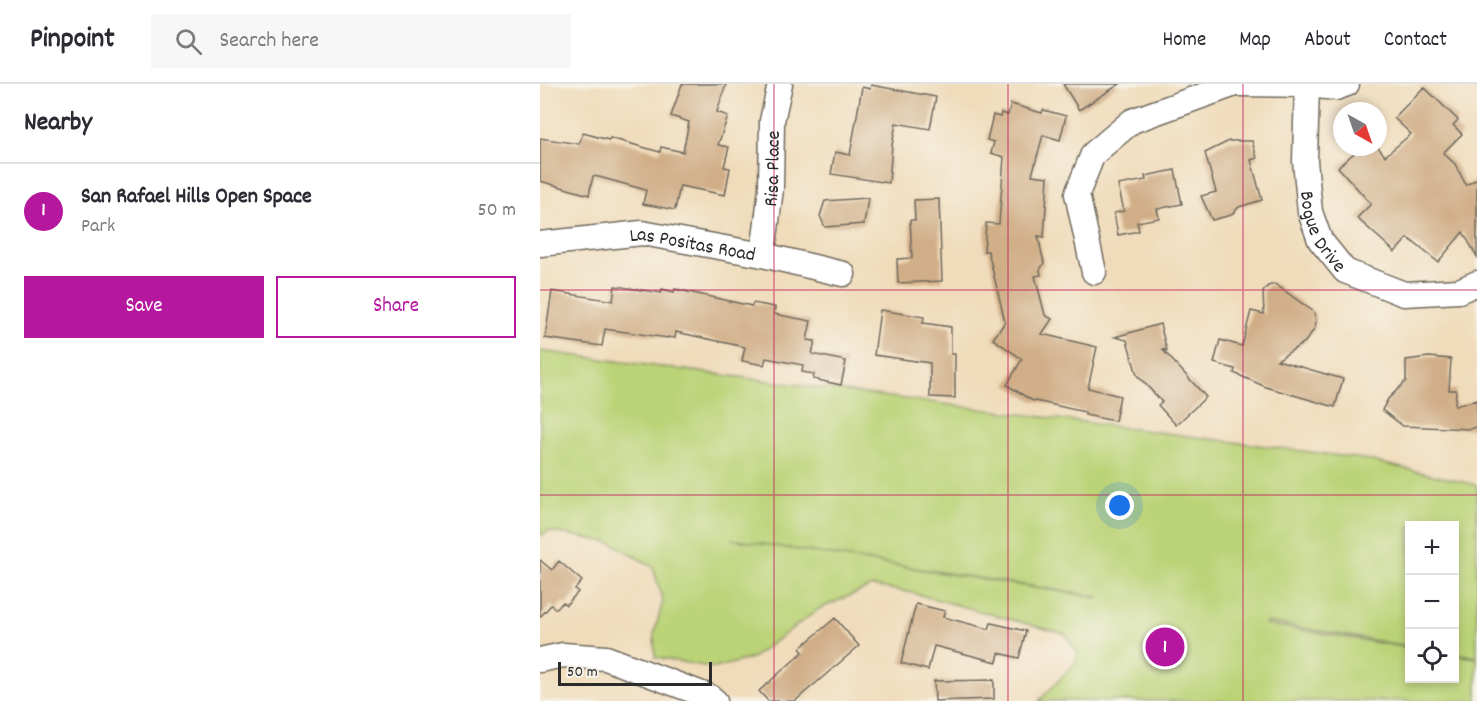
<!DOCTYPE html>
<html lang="en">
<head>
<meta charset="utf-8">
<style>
	body { margin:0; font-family:Dekko,sans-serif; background:#f7f7f7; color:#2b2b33 }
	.controls { position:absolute; right:18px; bottom:18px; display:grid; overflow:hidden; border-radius:0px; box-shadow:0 3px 9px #0003 }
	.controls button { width:54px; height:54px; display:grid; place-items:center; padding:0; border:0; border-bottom:2px solid #e1e1e2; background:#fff; color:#2b2b33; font:30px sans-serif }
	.compass { position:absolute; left:793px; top:18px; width:54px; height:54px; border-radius:50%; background:#fff; box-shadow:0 3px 9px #0003; rotate:140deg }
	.scale { position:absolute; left:18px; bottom:15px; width:154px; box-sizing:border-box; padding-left:6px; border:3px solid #2b2b2b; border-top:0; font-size:16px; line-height:21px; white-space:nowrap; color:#2b2b2b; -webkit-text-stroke:4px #f7f3e8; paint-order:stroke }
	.you { position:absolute; left:580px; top:422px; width:21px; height:21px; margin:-15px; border:4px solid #fff; border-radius:50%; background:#1a73e8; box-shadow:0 0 0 9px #1a73e833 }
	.badge { display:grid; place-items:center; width:39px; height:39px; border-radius:50%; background:#b5179e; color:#fff; font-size:20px; font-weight:700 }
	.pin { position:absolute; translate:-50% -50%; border:3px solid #fff; box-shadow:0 2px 6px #0006 }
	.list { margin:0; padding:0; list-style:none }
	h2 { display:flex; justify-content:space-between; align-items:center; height:78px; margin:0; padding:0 24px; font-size:26px }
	h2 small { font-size:20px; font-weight:400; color:#7c7c81 }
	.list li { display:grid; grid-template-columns:39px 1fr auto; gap:18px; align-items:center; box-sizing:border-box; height:96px; padding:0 24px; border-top:2px solid #e1e1e2 }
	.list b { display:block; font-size:22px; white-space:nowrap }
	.list p { margin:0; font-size:20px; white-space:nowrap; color:#7c7c81 }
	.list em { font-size:20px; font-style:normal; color:#7c7c81 }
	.actions { display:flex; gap:12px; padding:18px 24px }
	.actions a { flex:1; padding:14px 0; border:2px solid #b5179e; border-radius:0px; text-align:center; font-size:21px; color:#b5179e }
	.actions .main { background:#b5179e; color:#fff }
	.icon { flex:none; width:33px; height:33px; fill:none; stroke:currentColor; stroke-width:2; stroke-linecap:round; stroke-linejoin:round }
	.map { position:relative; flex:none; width:937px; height:617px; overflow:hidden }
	header { display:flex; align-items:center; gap:36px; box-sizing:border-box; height:84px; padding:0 30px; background:#fff; border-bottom:2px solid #e1e1e2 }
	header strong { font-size:28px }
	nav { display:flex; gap:33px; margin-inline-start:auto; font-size:21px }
	.search { width:420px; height:54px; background:#f7f7f7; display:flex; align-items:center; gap:15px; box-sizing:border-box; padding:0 21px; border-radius:0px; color:#7c7c81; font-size:22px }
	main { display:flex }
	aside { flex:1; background:#fff }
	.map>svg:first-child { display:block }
	.green { fill:#bbd377; stroke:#737f51; stroke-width:1.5; fill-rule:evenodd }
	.building { fill:#d0ae87 }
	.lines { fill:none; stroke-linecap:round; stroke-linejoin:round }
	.minor-casing { stroke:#70695d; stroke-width:27 }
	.minor { stroke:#fff; stroke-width:24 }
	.grid { fill:none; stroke:#c2185b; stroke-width:1.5; stroke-opacity:0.55 }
	.labels { text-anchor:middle; stroke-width:4.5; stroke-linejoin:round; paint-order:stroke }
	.street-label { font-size:20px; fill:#2b2b2b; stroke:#f7f3e8 }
</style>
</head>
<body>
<header>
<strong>Pinpoint</strong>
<div class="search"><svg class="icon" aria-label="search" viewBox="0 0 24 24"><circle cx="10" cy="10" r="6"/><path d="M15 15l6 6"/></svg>Search here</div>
<nav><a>Home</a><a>Map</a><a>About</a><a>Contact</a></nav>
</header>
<main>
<aside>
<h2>Nearby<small></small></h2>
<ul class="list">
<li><span class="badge">1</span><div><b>San Rafael Hills Open Space</b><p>Park</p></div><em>50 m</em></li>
</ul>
<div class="actions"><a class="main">Save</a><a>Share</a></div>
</aside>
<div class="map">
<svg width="937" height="617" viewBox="0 0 937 617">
	<rect width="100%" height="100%" fill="#f7f3e8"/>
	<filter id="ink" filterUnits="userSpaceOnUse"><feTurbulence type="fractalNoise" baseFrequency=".0167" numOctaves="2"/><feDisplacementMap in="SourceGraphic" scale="12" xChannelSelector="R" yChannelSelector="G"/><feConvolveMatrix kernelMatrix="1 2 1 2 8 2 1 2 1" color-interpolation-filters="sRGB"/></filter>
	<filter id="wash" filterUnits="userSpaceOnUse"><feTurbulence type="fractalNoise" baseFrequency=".008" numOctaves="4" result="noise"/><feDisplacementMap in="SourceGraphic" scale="24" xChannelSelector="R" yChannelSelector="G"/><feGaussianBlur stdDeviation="1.35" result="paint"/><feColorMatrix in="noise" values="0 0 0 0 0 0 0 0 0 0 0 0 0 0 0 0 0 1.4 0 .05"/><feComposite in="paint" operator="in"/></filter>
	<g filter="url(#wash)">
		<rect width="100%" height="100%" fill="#f0dcbb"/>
		<path class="green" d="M 0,267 L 823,375 L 937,401 L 937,573 L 915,569 L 914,442 L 870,442 L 869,562 L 727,538 L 725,540 L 869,564 L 870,594 L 914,594 L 915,571 L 937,574 L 937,617 L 499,617 L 534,580 L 538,569 L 525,550 L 373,509 L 332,502 L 279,525 L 212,574 L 175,584 L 115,573 L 114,550 L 123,517 L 113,483 L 72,459 L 9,447 L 0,452 ZM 191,455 L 560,513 L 559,514 Z"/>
		<g id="blocks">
			<path class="building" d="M 142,0 L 186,0 L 177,28 L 188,32 L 178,61 L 189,63 L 184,83 L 190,84 L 185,111 L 140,102 L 135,126 L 103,120 L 106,106 L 59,93 L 53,92 L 49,111 L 0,97 L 0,54 L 39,60 L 43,49 L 69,56 L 70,54 L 120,68 L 121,63 L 143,68 L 149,38 L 131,32 Z
				M 523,0 L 580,0 L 539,26 Z
				M 331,1 L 396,13 L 390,45 L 356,39 L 352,61 L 349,99 L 291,90 L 295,68 L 310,71 L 322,3 L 330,5 Z
				M 884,3 L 918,36 L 913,41 L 922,50 L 903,69 L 915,80 L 926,101 L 937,95 L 937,173 L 923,148 L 898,178 L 868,154 L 855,168 L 817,134 L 831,120 L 798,83 L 821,63 L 838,63 L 845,72 L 871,50 L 854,34 Z
				M 471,20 L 502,29 L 503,26 L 526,32 L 520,56 L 503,51 L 492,91 L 508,93 L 504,153 L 498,152 L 504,179 L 500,186 L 501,191 L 495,192 L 505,231 L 512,235 L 502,250 L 557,263 L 548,304 L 580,312 L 575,337 L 545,331 L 545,328 L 491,316 L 467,301 L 482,275 L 453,255 L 465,238 L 448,167 L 444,167 L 446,139 L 459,140 L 464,73 L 451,69 L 454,58 L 447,56 L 453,31 L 460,33 L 461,29 L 468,31 Z
				M 689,57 L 712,57 L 717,74 L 711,76 L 722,116 L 699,123 L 691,131 L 672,136 L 661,112 L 676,108 L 665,69 Z
				M 635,86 L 642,120 L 617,125 L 619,134 L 597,138 L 599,147 L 578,151 L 574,129 L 584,127 L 578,101 L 606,96 L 605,92 Z
				M 328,114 L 324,140 L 285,143 L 280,132 L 285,117 Z
				M 399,115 L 402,197 L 358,199 L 357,175 L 372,174 L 370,136 L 375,136 L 374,116 Z
				M 735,200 L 774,228 L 776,236 L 775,244 L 765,258 L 737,276 L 803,295 L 795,323 L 726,303 L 694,289 L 695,285 L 674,279 L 680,256 L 702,262 L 711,227 L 724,230 L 723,208 L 728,202 Z
				M 75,202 L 121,209 L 122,205 L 134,208 L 135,205 L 212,222 L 213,219 L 235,223 L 234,230 L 271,237 L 267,256 L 275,257 L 272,270 L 306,277 L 301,301 L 273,295 L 274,290 L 262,288 L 263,281 L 226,274 L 224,281 L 202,277 L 205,263 L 136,248 L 135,254 L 128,253 L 128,254 L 65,245 L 62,262 L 5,254 L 12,207 L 73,217 Z
				M 340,226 L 384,233 L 383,239 L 411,243 L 411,270 L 415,270 L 415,314 L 390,313 L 390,279 L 334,271 Z
				M 620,240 L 627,267 L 622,265 L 666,313 L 636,341 L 618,321 L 622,318 L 597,291 L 587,256 L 575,253 Z
				M 889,273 L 911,275 L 909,306 L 916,306 L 915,322 L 937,316 L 937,343 L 930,345 L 863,342 L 842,326 L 848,315 L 866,297 L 866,276 Z
				M 0,476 L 12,486 L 19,477 L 42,497 L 35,505 L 38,508 L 26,521 L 23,518 L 16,525 L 11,521 L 0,533 Z
				M 376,520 L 405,527 L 403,533 L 449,545 L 451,539 L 486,547 L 479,574 L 459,569 L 457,578 L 394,562 L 388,586 L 361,579 Z
				M 295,534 L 319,562 L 255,617 L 228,617 L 219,607 L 263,568 L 260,564 Z
				M 454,596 L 454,615 L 395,617 L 394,597 Z"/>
		</g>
	</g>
	<g filter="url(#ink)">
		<use href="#blocks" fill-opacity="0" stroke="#70695d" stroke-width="1.5"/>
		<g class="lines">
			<g class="minor-casing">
				<g id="minor">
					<path d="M 698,0 L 767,1 L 796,4 L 807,0"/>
					<path id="s1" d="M 767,1 L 765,77 L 770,128 L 780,156 L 805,187 L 864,210 L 919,207 L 937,199"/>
					<path id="s2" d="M 0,160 L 102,149 L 223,171 L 303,190"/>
					<path id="s3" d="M 223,171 L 231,104 L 232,37 L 240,0"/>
					<path d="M 554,188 L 537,110 L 553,70 L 592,37 L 695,0"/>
					<path d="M 0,576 L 23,571 L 66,574 L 170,613 L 175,617"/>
				</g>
			</g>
			<use href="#minor" class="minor"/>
		</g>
	</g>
	<path class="grid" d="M 234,0 L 234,617M 468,0 L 468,617M 703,0 L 703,617M 0,206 L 937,206M 0,411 L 937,411"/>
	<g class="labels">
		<g class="street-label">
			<text dy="7" stroke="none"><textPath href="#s3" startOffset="87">Risa Place</textPath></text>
			<text dy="7" stroke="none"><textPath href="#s1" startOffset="150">Bogue Drive</textPath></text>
			<text dy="7" stroke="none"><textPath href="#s2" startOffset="154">Las Positas Road</textPath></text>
		</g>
	</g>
</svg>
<div class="controls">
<button>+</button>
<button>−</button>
<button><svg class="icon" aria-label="locate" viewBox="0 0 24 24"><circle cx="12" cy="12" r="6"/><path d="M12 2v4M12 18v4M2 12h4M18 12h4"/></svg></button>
</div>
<svg class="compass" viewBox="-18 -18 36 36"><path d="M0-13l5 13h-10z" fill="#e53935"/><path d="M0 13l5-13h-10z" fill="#7c7c81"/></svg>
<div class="scale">50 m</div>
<div class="you"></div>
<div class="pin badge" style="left:625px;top:563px">1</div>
</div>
</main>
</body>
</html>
